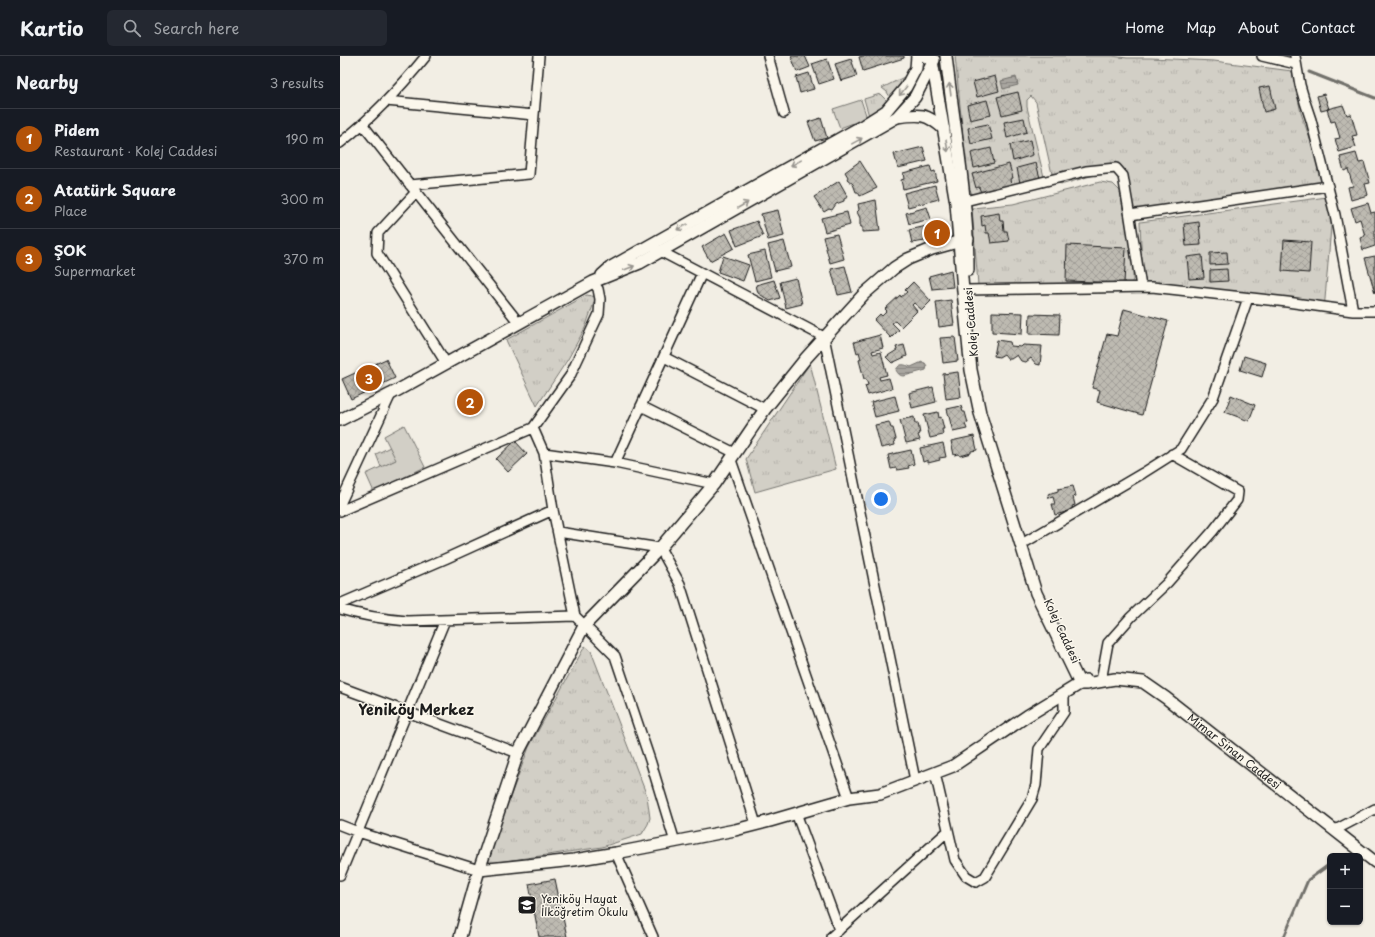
<!DOCTYPE html>
<html lang="en">
<head>
<meta charset="utf-8">
<style>
	body { margin:0; font-family:"Playpen Sans",sans-serif; background:#242831; color:#f1f3f6 }
	.controls { position:absolute; right:12px; bottom:12px; display:grid; overflow:hidden; border-radius:6px; box-shadow:0 1px 3px #0004 }
	.controls button { width:36px; height:36px; display:grid; place-items:center; padding:0; border:0; border-bottom:1px solid #363941; background:#171b24; color:#f1f3f6; font:20px sans-serif }
	.you { position:absolute; left:541px; top:443px; width:14px; height:14px; margin:-10px; border:3px solid #fff; border-radius:50%; background:#1a73e8; box-shadow:0 0 0 6px #1a73e833 }
	.badge { display:grid; place-items:center; width:26px; height:26px; border-radius:50%; background:#b45309; color:#fff; font-size:13px; font-weight:700 }
	.pin { position:absolute; translate:-50% -50%; border:2px solid #fff; box-shadow:0 1px 4px #0006 }
	.list { margin:0; padding:0; list-style:none }
	h2 { display:flex; justify-content:space-between; align-items:center; height:52px; margin:0; padding:0 16px; font-size:17px }
	h2 small { font-size:13px; font-weight:400; color:#9ea1a6 }
	.list li { display:grid; grid-template-columns:26px 1fr auto; gap:12px; align-items:center; box-sizing:border-box; height:60px; padding:0 16px; border-top:1px solid #363941 }
	.list b { display:block; font-size:15px; white-space:nowrap }
	.list p { margin:0; font-size:13px; white-space:nowrap; color:#9ea1a6 }
	.list em { font-size:13px; font-style:normal; color:#9ea1a6 }
	.icon { flex:none; width:22px; height:22px; fill:none; stroke:currentColor; stroke-width:2; stroke-linecap:round; stroke-linejoin:round }
	.map { position:relative; flex:none; width:1035px; height:881px; overflow:hidden }
	header { display:flex; align-items:center; gap:24px; box-sizing:border-box; height:56px; padding:0 20px; background:#171b24; border-bottom:1px solid #363941 }
	header strong { font-size:19px }
	nav { display:flex; gap:22px; margin-inline-start:auto; font-size:14px }
	.search { width:280px; height:36px; background:#242831; display:flex; align-items:center; gap:10px; box-sizing:border-box; padding:0 14px; border-radius:6px; color:#9ea1a6; font-size:15px }
	main { display:flex }
	aside { flex:1; background:#171b24 }
	.map>svg:first-child { display:block }
	.grass { fill:url(#grass-tufts); stroke:#777671 }
	.pitch { fill:#d2cfc6; stroke:#777671 }
	.water { fill:url(#water-rules); stroke:#716f6b }
	.lines { fill:none; stroke-linecap:round; stroke-linejoin:round }
	.stream { stroke:#716f6b; stroke-width:3 }
	.building { fill:url(#building-cross-hatch); stroke:#1c1c1c }
	.minor-casing { stroke:#1c1c1c; stroke-width:12 }
	.tertiary-casing { stroke:#1c1c1c; stroke-width:14 }
	.minor { stroke:#fbf7ec; stroke-width:9 }
	.tertiary { stroke:#fbf7ec; stroke-width:11 }
	.oneway { stroke:#97948e }
	.labels { text-anchor:middle; stroke-width:3; stroke-linejoin:round; paint-order:stroke }
	.street-label { font-size:11px; fill:#1c1c1c; stroke:#fbf7ec }
	.poi-label { font-size:11px; fill:#1c1c1c; stroke:#fbf7ec; text-anchor:start }
	.district-label { font-size:15px; font-weight:bold; fill:#1c1c1c; stroke:#fbf7ec }
</style>
</head>
<body>
<header>
<strong>Kartio</strong>
<div class="search"><svg class="icon" aria-label="search" viewBox="0 0 24 24"><circle cx="10" cy="10" r="6"/><path d="M15 15l6 6"/></svg>Search here</div>
<nav><a>Home</a><a>Map</a><a>About</a><a>Contact</a></nav>
</header>
<main>
<aside>
<h2>Nearby<small>3 results</small></h2>
<ul class="list">
<li><span class="badge">1</span><div><b>Pidem</b><p>Restaurant · Kolej Caddesi</p></div><em>190 m</em></li>
<li><span class="badge">2</span><div><b>Atatürk Square</b><p>Place</p></div><em>300 m</em></li>
<li><span class="badge">3</span><div><b>ŞOK</b><p>Supermarket</p></div><em>370 m</em></li>
</ul>
</aside>
<div class="map">
<svg width="1035" height="881" viewBox="0 0 1035 881">
	<defs>
		<pattern id="grass-tufts" width="24" height="20" patternUnits="userSpaceOnUse"><rect width="24" height="20" fill="#d2cfc6"/><path d="M3 7l-1-3M5 7V3M7 7l1-3M15 17l-1-3M17 17v-4M19 17l1-3" fill="none" stroke="#b4b1aa"/></pattern>
		<pattern id="water-rules" width="6" height="5" patternUnits="userSpaceOnUse"><rect width="6" height="5" fill="#a9a6a0"/><path d="M0 2.5h6" fill="none" stroke="#898682"/></pattern>
		<pattern id="building-cross-hatch" width="8" height="8" patternUnits="userSpaceOnUse"><rect width="8" height="8" fill="#bdbab1"/><path d="M0 0l8 8M0 8l8-8" fill="none" stroke="#a29f98"/></pattern>
	</defs>
	<rect width="100%" height="100%" fill="#f2eee4"/>
	<filter id="ink" filterUnits="userSpaceOnUse"><feTurbulence type="fractalNoise" baseFrequency=".025" numOctaves="2"/><feDisplacementMap in="SourceGraphic" scale="8" xChannelSelector="R" yChannelSelector="G"/><feConvolveMatrix kernelMatrix="1 2 1 2 8 2 1 2 1" color-interpolation-filters="sRGB"/></filter>
	<g filter="url(#ink)">
		<path class="grass" d="M 601,0 L 611,89 L 599,14 L 599,7 Z
			M 615,0 L 772,0 L 787,2 L 811,2 L 874,5 L 952,15 L 961,57 L 985,127 L 793,156 L 786,122 L 774,115 L 757,118 L 724,128 L 714,127 L 696,46 L 691,40 L 687,44 L 687,51 L 705,125 L 634,143 L 629,131 L 624,102 L 625,99 Z
			M 582,7 L 584,15 L 565,48 L 551,58 L 535,67 C 560,46 571,39 582,7 Z
			M 566,20 L 568,23 L 550,41 L 547,36 L 542,32 Z
			M 540,38 L 548,46 L 540,54 L 529,60 L 524,43 Z
			M 760,126 L 773,128 L 780,135 L 793,207 L 793,224 L 790,229 L 638,229 L 632,152 L 673,148 Z
			M 987,141 L 992,159 L 984,255 L 830,233 L 803,235 L 800,166 Z
			M 247,239 L 256,241 L 245,272 L 228,303 L 197,350 L 166,284 Z
			M 470,307 L 496,413 L 415,436 L 406,403 Z
			M 50,391 L 57,404 L 41,411 L 36,398 Z
			M 245,590 L 251,595 L 307,740 L 310,762 L 308,768 L 302,778 L 262,791 L 152,807 L 146,805 L 189,691 Z"/>
		<path class="pitch" d="M 521,44 L 527,62 L 500,72 L 493,53 Z
			M 64,369 L 85,411 L 34,436 L 26,418 L 56,404 L 44,380 Z"/>
		<path class="water" d="M 676,21 L 678,29 L 663,33 L 661,25 Z
			M 582,306 L 585,307 L 587,310 L 586,314 L 564,320 C 560,320 558,318 556,314 C 560,306 565,309 571,311 Z"/>
		<g class="lines">
			<path class="stream" d="M 969,16 L 1035,42
				M 1004,800 L 1008,799
				M 944,881 L 968,824 L 990,808"/>
		</g>
		<path class="building" d="M 451,0 L 465,0 L 470,11 L 457,16 Z
			M 523,0 L 564,0 L 564,2 L 523,15 L 519,1 Z
			M 487,3 L 494,23 L 479,28 L 472,8 Z
			M 511,3 L 517,20 L 501,25 L 495,8 Z
			M 469,17 L 474,33 L 460,37 L 456,21 Z
			M 655,20 L 659,35 L 637,41 L 633,26 Z
			M 930,30 L 935,53 L 924,56 L 919,32 Z
			M 678,36 L 682,54 L 662,59 L 657,41 Z
			M 984,38 L 989,53 L 981,55 L 977,40 Z
			M 647,44 L 651,59 L 630,64 L 627,49 Z
			M 1003,49 L 1007,59 L 1011,58 L 1017,79 L 1012,80 L 1016,91 L 999,96 L 995,83 L 1000,82 L 995,65 L 991,66 L 987,53 Z
			M 481,62 L 487,82 L 475,85 L 468,66 Z
			M 684,62 L 687,76 L 667,82 L 664,66 Z
			M 648,68 L 652,83 L 631,88 L 628,72 Z
			M 690,84 L 693,99 L 673,105 L 670,89 Z
			M 583,91 L 587,105 L 558,112 L 554,98 Z
			M 651,92 L 654,107 L 634,112 L 631,97 Z
			M 1016,97 L 1019,107 L 1024,106 L 1030,127 L 1025,128 L 1028,139 L 1011,144 L 1008,131 L 1013,130 L 1008,113 L 1004,115 L 1000,101 Z
			M 520,105 L 537,132 L 520,140 L 518,136 L 516,136 L 513,128 L 507,123 L 508,121 L 505,116 Z
			M 696,107 L 700,122 L 680,127 L 677,112 Z
			M 669,108 L 673,122 L 670,123 L 671,130 L 641,137 L 639,131 L 636,132 L 632,118 Z
			M 590,110 L 592,116 L 595,115 L 597,125 L 563,133 L 561,124 L 564,123 L 563,117 Z
			M 499,125 L 508,141 L 504,143 L 504,145 L 496,148 L 492,154 L 489,153 L 484,156 L 474,141 Z
			M 595,129 L 599,143 L 568,151 L 564,137 Z
			M 536,144 L 540,175 L 522,176 L 522,171 L 520,170 L 520,162 L 517,156 L 519,154 L 518,148 Z
			M 1028,147 L 1031,157 L 1035,156 L 1035,190 L 1023,194 L 1020,182 L 1025,180 L 1020,163 L 1015,165 L 1011,152 Z
			M 587,151 L 591,163 L 569,168 L 566,157 Z
			M 438,154 L 444,180 L 428,184 L 421,158 Z
			M 507,156 L 510,169 L 485,176 L 481,162 Z
			M 659,157 L 660,165 L 663,165 L 664,175 L 667,175 L 669,185 L 651,187 L 649,177 L 646,177 L 645,169 L 642,170 L 641,160 Z
			M 417,165 L 423,180 L 397,190 L 391,174 Z
			M 859,166 L 861,189 L 846,190 L 844,168 Z
			M 600,167 L 603,178 L 598,183 L 572,187 L 569,174 Z
			M 386,177 L 394,192 L 370,205 L 362,191 Z
			M 497,178 L 504,203 L 490,207 L 483,181 Z
			M 944,184 L 971,186 L 969,217 L 942,215 Z
			M 444,185 L 451,211 L 435,215 L 428,189 Z
			M 727,189 L 786,192 L 784,227 L 726,225 Z
			M 425,195 L 431,221 L 415,225 L 408,199 Z
			M 887,196 L 888,208 L 870,209 L 870,197 Z
			M 862,199 L 864,222 L 849,223 L 847,201 Z
			M 383,200 L 409,209 L 403,225 L 378,216 Z
			M 1035,200 L 1035,237 L 1025,202 Z
			M 505,210 L 512,236 L 498,239 L 491,213 Z
			M 887,213 L 888,225 L 870,226 L 870,214 Z
			M 611,214 L 613,231 L 592,233 L 589,220 Z
			M 456,222 L 462,248 L 446,252 L 440,226 Z
			M 434,224 L 440,242 L 430,245 L 418,237 L 416,229 Z
			M 573,226 L 591,245 L 582,254 L 574,247 L 572,249 L 577,255 L 561,271 L 555,265 L 552,267 L 559,274 L 551,282 L 534,264 L 540,258 L 542,260 L 547,255 L 545,253 L 560,239 L 561,241 L 567,236 L 565,234 Z
			M 611,244 L 614,269 L 599,271 L 596,246 Z
			M 784,253 L 828,265 L 802,359 L 757,346 L 760,334 L 752,332 L 767,278 L 777,280 Z
			M 652,256 L 683,257 L 682,278 L 652,276 Z
			M 690,258 L 720,259 L 719,279 L 689,278 Z
			M 540,279 L 543,292 L 532,295 L 533,298 L 541,296 L 547,319 L 539,321 L 540,324 L 549,322 L 552,332 L 528,339 L 525,330 L 528,329 L 526,323 L 524,323 L 519,304 L 521,303 L 519,296 L 517,297 L 514,286 Z
			M 615,281 L 618,305 L 603,307 L 600,282 Z
			M 657,284 L 670,286 L 671,290 L 681,291 L 683,289 L 702,290 L 700,309 L 696,308 L 691,302 L 686,306 L 681,305 L 677,299 L 671,303 L 668,303 L 664,298 L 659,301 L 654,300 Z
			M 564,289 L 567,300 L 552,307 L 546,301 L 557,294 L 556,291 Z
			M 904,300 L 926,307 L 922,321 L 900,314 Z
			M 46,303 L 55,322 L 11,343 L 2,323 Z
			M 618,316 L 621,341 L 606,343 L 603,318 Z
			M 593,331 L 596,346 L 572,352 L 569,337 Z
			M 891,339 L 915,349 L 909,365 L 885,356 Z
			M 555,340 L 559,355 L 535,361 L 531,346 Z
			M 621,350 L 623,356 L 625,356 L 628,367 L 625,368 L 627,373 L 613,376 L 607,353 Z
			M 598,356 L 599,362 L 601,361 L 604,373 L 602,373 L 603,379 L 590,382 L 584,359 Z
			M 574,361 L 575,367 L 578,367 L 580,378 L 578,379 L 580,384 L 566,387 L 560,364 Z
			M 549,366 L 551,372 L 553,372 L 556,383 L 554,384 L 555,389 L 541,392 L 535,369 Z
			M 634,380 L 637,394 L 631,395 L 631,397 L 620,400 L 619,398 L 614,399 L 611,385 Z
			M 175,385 L 187,398 L 168,416 L 156,403 Z
			M 603,387 L 606,401 L 599,402 L 600,404 L 588,407 L 588,404 L 583,406 L 580,392 Z
			M 571,394 L 574,408 L 568,410 L 569,412 L 557,414 L 556,412 L 551,413 L 548,399 Z
			M 733,430 L 736,440 L 733,441 L 735,449 L 732,450 L 733,454 L 715,459 L 712,448 L 715,448 L 713,441 L 709,442 L 708,438 L 718,435 L 718,433 Z
			M 215,823 L 227,881 L 199,881 L 189,828 Z"/>
		<g class="lines">
			<g class="minor-casing">
				<path id="minor" d="M 428,0 L 444,57
					M 922,0 L 956,8
					M 955,0 L 960,29 L 965,46 L 971,64 L 995,159 L 1013,255
					M 46,45 L 194,59 L 199,0
					M 23,69 L 179,267
					M 0,87 C 32,62 60,32 86,0
					M 70,129 L 189,118 L 194,59
					M 76,136 L 38,177 L 37,197 L 106,307
					M 625,145 L 746,115 L 776,112 L 783,120 L 789,155 L 801,231
					M 790,159 L 988,130
					M 316,193 L 484,281 L 575,724
					M 628,234 L 812,231 L 947,246 L 1013,255 L 1035,255
					M 324,301 L 425,353
					M 301,350 L 395,397
					M 193,372 L 204,397 L 213,454 L 235,560 L 275,600 L 311,707 L 335,786
					M 204,397 L 275,407 L 374,428
					M 391,404 L 509,742
					M 275,407 L 362,217
					M 0,448 L 51,338
					M 0,455 L 193,372 L 230,320 L 259,258 L 260,243 L 258,233 L 253,226
					M 218,476 L 320,492 L 340,528 L 416,768
					M 687,485 L 803,417 L 841,393 L 873,342 L 908,242
					M 0,548 L 107,502 L 213,454
					M 0,553 C 23,560 43,563 67,565 L 235,560
					M 761,625 L 768,587 L 791,561 L 827,527 L 873,475 L 897,444 L 898,436 L 832,398
					M 0,631 L 178,697
					M 595,717 L 615,804 L 626,820 L 636,826 L 645,821 L 692,743 L 696,729 L 699,693 L 724,656 L 724,637
					M 456,757 L 499,874
					M 0,769 L 18,776 L 139,814
					M 996,775 L 999,772 L 1035,753
					M 276,797 L 313,881
					M 0,819 L 105,564
					M 491,881 L 608,775"/>
			</g>
			<g class="tertiary-casing">
				<g id="tertiary">
					<path id="s1" d="M 585,0 L 592,5 L 616,147 L 623,235 L 631,314 L 640,357 L 696,537 L 740,628 L 746,628 L 775,623 L 803,626 L 826,642 L 1035,806"/>
					<path d="M 606,0 C 614,71 628,142 628,214"/>
					<path d="M 557,61 C 580,58 586,57 604,73"/>
					<path d="M 262,219 L 271,211 L 524,69 L 546,55 L 566,31 L 576,12 L 577,0"/>
					<path d="M 0,364 L 51,338 L 253,226 L 300,207 L 557,61 L 575,41 L 594,4"/>
					<path d="M 139,814 L 234,804 L 276,797 L 395,774 L 430,765 L 509,742 L 540,738 L 613,710 L 687,660 L 746,624"/>
					<path d="M 120,881 L 139,814 L 178,697 L 244,570 L 320,492 L 374,428 L 425,353 L 466,302 L 524,238 L 554,212 L 568,203 L 592,193 L 628,183"/>
				</g>
			</g>
			<use href="#minor" class="minor"/>
			<use href="#tertiary" class="tertiary"/>
		</g>
		<defs><path id="oneway-shaft" d="M-6 0H5M1.5-3L5.5 0L1.5 3" fill="none" stroke-width="1.6" stroke-linecap="round" stroke-linejoin="round"/></defs>
		<g class="oneway">
			<use href="#oneway-shaft" transform="translate(610 33) rotate(-98)"/>
			<use href="#oneway-shaft" transform="translate(563 35) rotate(129)"/>
			<use href="#oneway-shaft" transform="translate(517 85) rotate(-29)"/>
			<use href="#oneway-shaft" transform="translate(607 90) rotate(81)"/>
			<use href="#oneway-shaft" transform="translate(456 107) rotate(151)"/>
			<use href="#oneway-shaft" transform="translate(403 149) rotate(-30)"/>
			<use href="#oneway-shaft" transform="translate(342 171) rotate(151)"/>
			<use href="#oneway-shaft" transform="translate(289 212) rotate(-21)"/>
		</g>
	</g>
	<defs>
		<g id="school-square" transform="scale(1)"><rect x="-9" y="-9" width="18" height="18" rx="4" fill="#1c1c1c" stroke="#fbf7ec"/><path d="M0-5L7-2L0 1L-7-2ZM-4 1L0 2.5L4 1V4Q0 6-4 4Z" fill="#fff"/></g>
	</defs>
	<g fill-rule="evenodd">
		<use href="#school-square" x="187" y="849"/>
	</g>
	<g class="labels">
		<g class="street-label">
			<text transform="translate(631 266) rotate(-95)" y="4">Kolej Caddesi</text>
			<text transform="translate(722 575) rotate(65)" y="4">Kolej Caddesi</text>
			<text dy="4" stroke="none"><textPath href="#s1" startOffset="832">Mimar Sinan Caddesi</textPath></text>
		</g>
		<g class="poi-label">
			<text x="201" y="847">Yeniköy Hayat<tspan x="201" dy="13">İlköğretim Okulu</tspan></text>
		</g>
		<g class="district-label">
			<text x="76" y="659">Yeniköy Merkez</text>
		</g>
	</g>
</svg>
<div class="controls">
<button>+</button>
<button>−</button>
</div>
<div class="you"></div>
<div class="pin badge" style="left:597px;top:177px">1</div>
<div class="pin badge" style="left:130px;top:346px">2</div>
<div class="pin badge" style="left:29px;top:322px">3</div>
</div>
</main>
</body>
</html>
